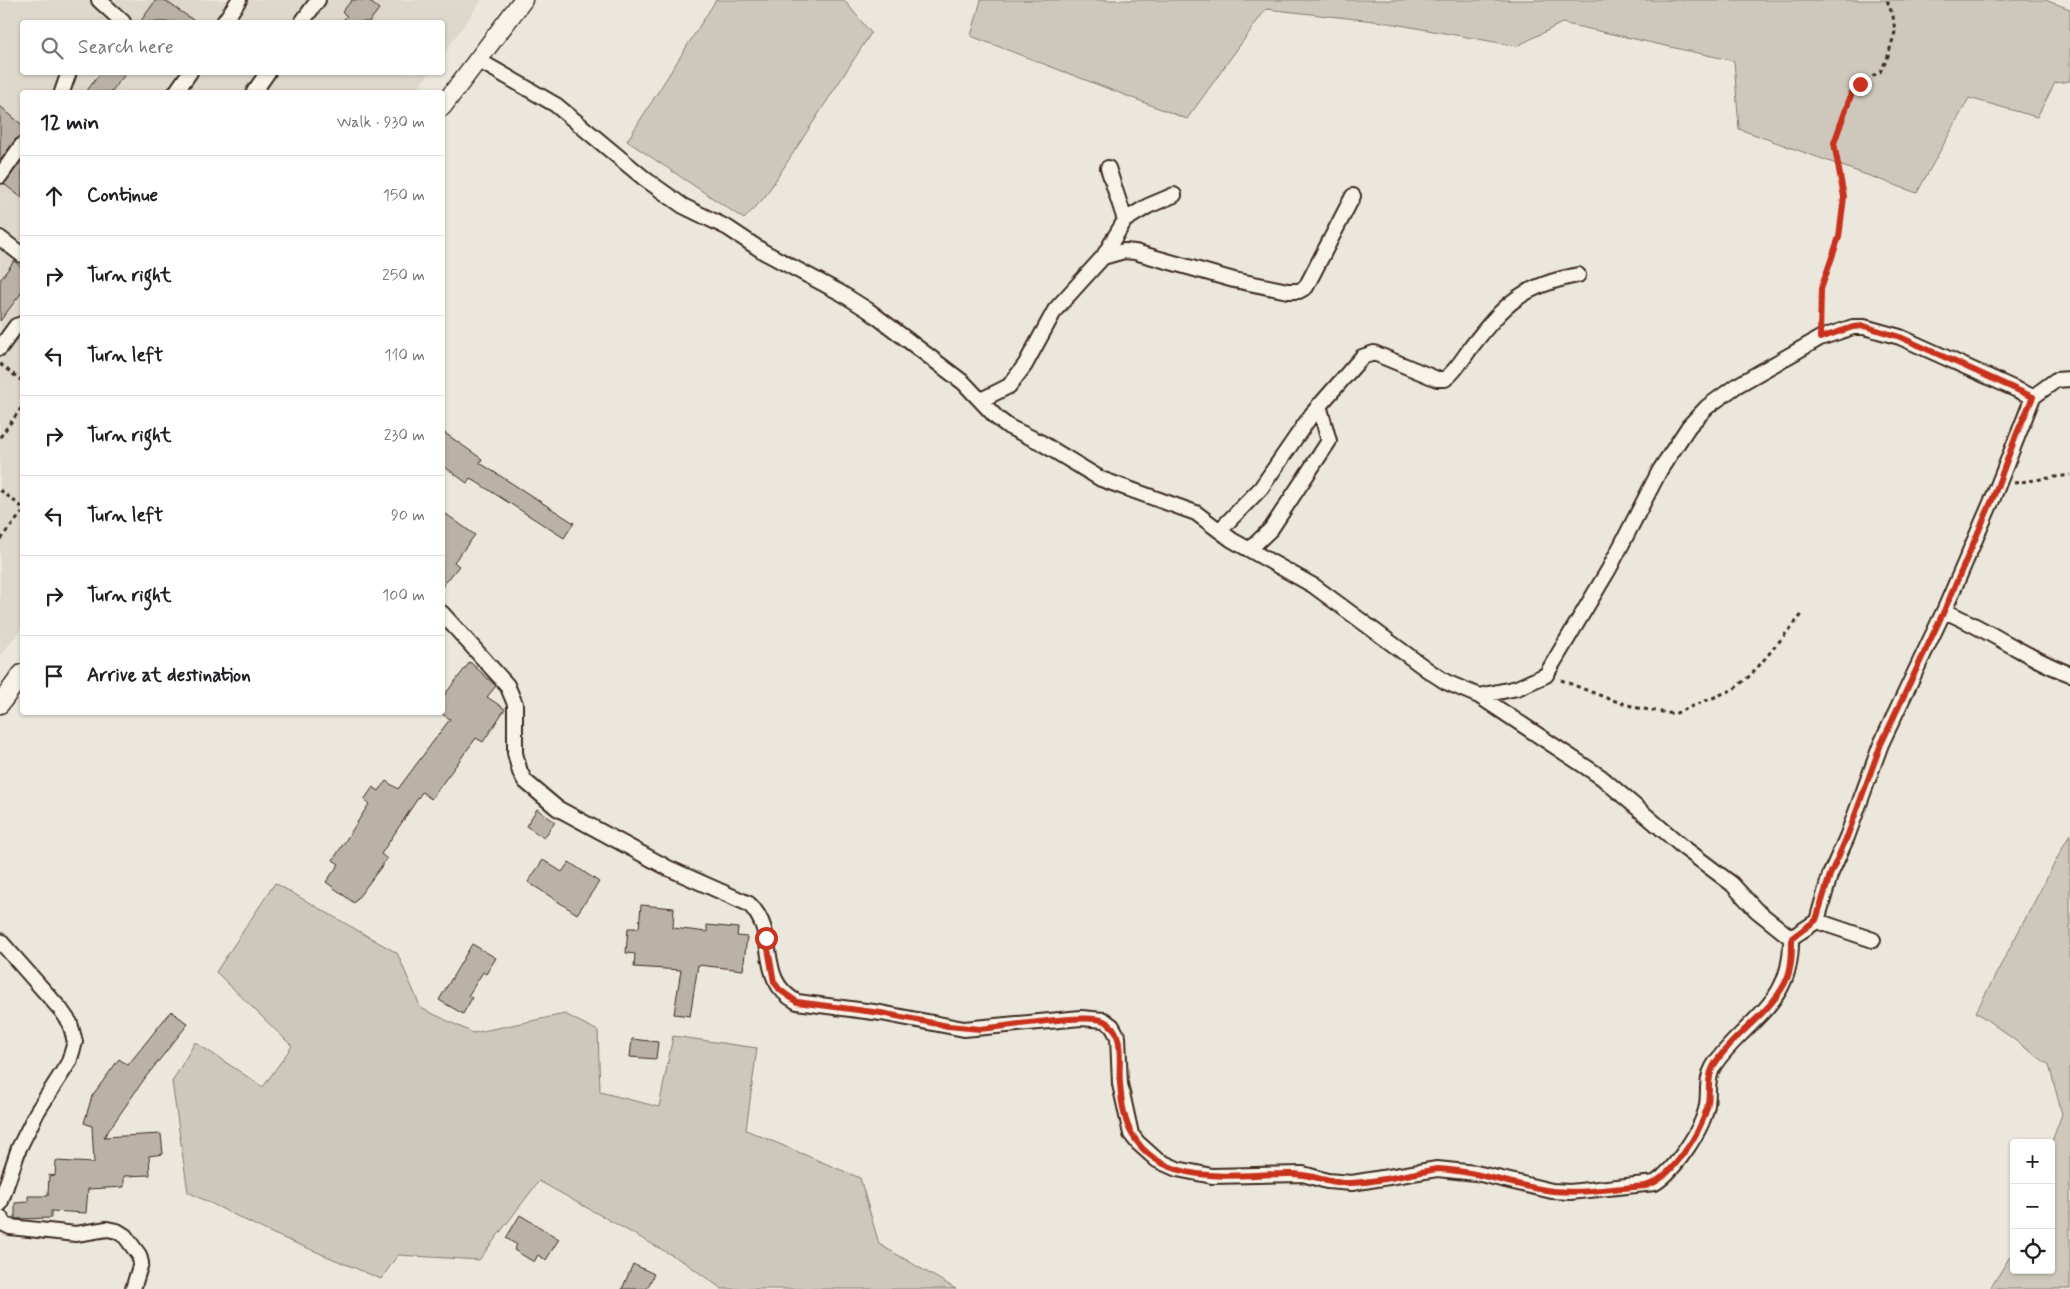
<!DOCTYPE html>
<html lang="en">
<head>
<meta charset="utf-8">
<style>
	body { margin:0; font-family:Mynerve,sans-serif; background:#f2f2f2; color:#202124 }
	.controls { position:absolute; right:15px; bottom:15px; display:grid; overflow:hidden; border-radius:5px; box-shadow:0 1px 4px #0004 }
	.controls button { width:45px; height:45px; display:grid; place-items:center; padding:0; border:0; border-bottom:1px solid #e0e0e0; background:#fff; color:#202124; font:25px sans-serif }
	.stop { position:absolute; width:15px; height:15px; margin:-11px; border:4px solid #c8321e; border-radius:50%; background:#fff }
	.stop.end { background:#c8321e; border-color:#fff; box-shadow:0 1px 5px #0008 }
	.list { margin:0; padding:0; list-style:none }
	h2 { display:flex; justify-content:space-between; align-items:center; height:65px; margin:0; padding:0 20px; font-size:21px }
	h2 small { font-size:16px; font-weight:400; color:#757577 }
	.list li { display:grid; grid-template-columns:32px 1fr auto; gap:15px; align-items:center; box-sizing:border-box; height:80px; padding:0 20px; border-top:1px solid #e0e0e0 }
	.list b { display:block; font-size:19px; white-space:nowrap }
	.list em { font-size:16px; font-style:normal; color:#757577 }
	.icon { flex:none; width:28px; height:28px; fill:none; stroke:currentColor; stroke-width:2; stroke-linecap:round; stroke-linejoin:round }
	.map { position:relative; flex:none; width:2070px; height:1289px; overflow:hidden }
	.search { position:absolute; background:#fff; box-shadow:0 1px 4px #0004; left:20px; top:20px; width:425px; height:55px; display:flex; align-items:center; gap:12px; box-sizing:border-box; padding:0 18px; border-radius:5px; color:#757577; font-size:19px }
	.panel { position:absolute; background:#fff; box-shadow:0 1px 4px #0004; left:20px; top:90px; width:425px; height:625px; border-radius:5px }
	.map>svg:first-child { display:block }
	.built { fill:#ddd7cc }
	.green { fill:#cec8bc; stroke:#84796d }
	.building { fill:#bab2a7; stroke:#3b2a1e }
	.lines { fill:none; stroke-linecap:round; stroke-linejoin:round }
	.minor-casing { stroke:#3b2a1e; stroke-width:18 }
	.tertiary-casing { stroke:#3b2a1e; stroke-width:21 }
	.path { stroke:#3b2a1e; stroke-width:3; stroke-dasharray:4 4; stroke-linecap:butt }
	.minor { stroke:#f7f3e8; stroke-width:14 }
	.tertiary { stroke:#f7f3e8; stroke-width:18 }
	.route { stroke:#c8321e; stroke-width:6 }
</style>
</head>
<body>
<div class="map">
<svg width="2070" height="1289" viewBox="0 0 2070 1289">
	<rect width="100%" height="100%" fill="#ece7dc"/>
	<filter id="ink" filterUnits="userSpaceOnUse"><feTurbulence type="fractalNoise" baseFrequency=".02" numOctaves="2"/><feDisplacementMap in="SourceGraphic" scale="10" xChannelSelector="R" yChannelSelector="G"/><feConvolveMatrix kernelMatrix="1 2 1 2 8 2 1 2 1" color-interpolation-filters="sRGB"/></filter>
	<g filter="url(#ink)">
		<path class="built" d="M 0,0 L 482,0 L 443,54 L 442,22 L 22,22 L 22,72 L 429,73 L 415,92 L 22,92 L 22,627 L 0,657 Z"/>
		<path class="green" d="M 716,0 L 844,0 L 871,33 L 764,198 L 744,219 L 627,141 Z
			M 981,0 L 2045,0 L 2070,9 L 2070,81 L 2055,83 L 2037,117 L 1969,98 L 1917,193 L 1739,129 L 1734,61 L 1562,23 L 1517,46 L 1383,22 L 1266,9 L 1187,119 L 971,36 Z
			M 2070,834 L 2070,1289 L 1990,1289 L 2014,1250 L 2014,1270 L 2051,1270 L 2051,1144 L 2062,1114 L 2049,1065 L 1976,1012 Z
			M 275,883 L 397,953 L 421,1008 L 473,1033 L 565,1014 L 598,1031 L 600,1092 L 659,1107 L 673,1036 L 757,1048 L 746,1130 L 860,1178 L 879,1244 L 956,1289 L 722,1289 L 684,1262 L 539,1181 L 479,1260 L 398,1255 L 381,1279 L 269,1232 L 188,1192 L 172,1082 L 195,1042 L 263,1087 L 292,1046 L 216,972 Z"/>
		<path class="building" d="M 156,0 L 164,0 L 196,22 L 140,22 Z
			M 352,0 L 368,0 L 379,9 L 369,22 L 341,22 L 347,16 L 342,12 Z
			M 101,72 L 127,72 L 111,92 L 86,92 Z
			M 0,106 L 22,125 L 22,136 L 15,140 L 0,161 Z
			M 22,159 L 22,198 L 4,184 Z
			M 14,261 L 22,268 L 22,292 L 0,321 L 0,280 Z
			M 442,431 L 482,459 L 480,463 L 574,523 L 564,538 L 470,478 L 467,483 L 442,465 Z
			M 442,511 L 475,535 L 454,562 L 459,566 L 442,587 Z
			M 470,662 L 496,686 L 487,697 L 505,709 L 483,742 L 476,738 L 431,799 L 422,792 L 381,854 L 387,859 L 354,903 L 326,882 L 339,864 L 333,860 L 369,804 L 364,800 L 373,787 L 379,791 L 386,781 L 398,789 L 450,719 L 442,714 L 442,698 Z
			M 537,809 L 555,822 L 544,838 L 526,826 Z
			M 543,860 L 562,872 L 569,862 L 599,882 L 577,914 L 528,882 Z
			M 641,905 L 674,908 L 673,928 L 707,932 L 707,925 L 738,928 L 737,936 L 747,937 L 743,970 L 698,965 L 690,1016 L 674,1014 L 681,970 L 634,967 L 635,954 L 626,953 L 628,928 L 639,928 Z
			M 472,944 L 496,958 L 486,974 L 483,972 L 468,996 L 472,998 L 463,1014 L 439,1000 Z
			M 171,1011 L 188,1024 L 145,1078 L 104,1137 L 161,1134 L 163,1154 L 149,1156 L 150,1175 L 124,1176 L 124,1187 L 88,1189 L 86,1213 L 51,1211 L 51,1218 L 15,1219 L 15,1203 L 28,1202 L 28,1196 L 48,1196 L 49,1175 L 55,1176 L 56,1161 L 94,1163 L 92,1126 L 84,1123 L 92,1096 L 119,1059 L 128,1065 Z
			M 632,1039 L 658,1042 L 656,1059 L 630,1057 Z
			M 520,1215 L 559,1239 L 546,1260 L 538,1255 L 534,1262 L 514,1250 L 517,1245 L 506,1238 Z
			M 633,1264 L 654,1274 L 647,1289 L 622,1289 Z"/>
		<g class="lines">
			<g class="minor-casing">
				<path id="minor" d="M 99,0 L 123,22
					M 224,22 L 239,0
					M 302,22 L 318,0
					M 478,60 L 556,105 L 645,179 L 683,206 L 728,228 L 764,252 L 841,293 L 868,310 L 964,383 L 997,418 L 1009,427 L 1040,442 L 1101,479 L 1196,513 L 1232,540 L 1314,586 L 1429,671 L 1446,682 L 1479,696 L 1601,777 L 1683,847 L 1732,884 L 1756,910 L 1791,938
					M 62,92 L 69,72
					M 176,92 L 190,72
					M 254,92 L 268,72
					M 1108,168 L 1125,220
					M 0,176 L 22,145
					M 0,238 L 22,255
					M 1103,257 L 1125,220 L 1148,206 L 1174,195
					M 0,348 L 16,326 L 22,324
					M 981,400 L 1009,386 L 1025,365 L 1055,310 L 1103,257 L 1124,251 L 1135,252 L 1234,280 L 1288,291 L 1299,291 L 1306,287 L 1353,196
					M 1220,530 L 1261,488 L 1312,414 L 1362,357 L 1374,353 L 1437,379 L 1445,379 C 1456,371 1464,357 1472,346 C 1506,302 1523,286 1578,275
					M 1250,549 L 1271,529 L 1329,441 L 1319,405
					M 1944,611 C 1988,629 2026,658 2070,674
					M 442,613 L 507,685 L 515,704 L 515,753 L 520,772 L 525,781 L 557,808 L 668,868 L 749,904 C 781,935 754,978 797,1002 L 881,1013 L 964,1029 L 1081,1018 L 1104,1020 L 1112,1026 L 1118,1037 L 1120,1084 L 1131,1134 L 1138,1143 L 1157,1160 L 1177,1169 L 1212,1176 L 1303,1174 L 1327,1181 L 1352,1183 L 1437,1169 L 1476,1173 L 1552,1191 L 1570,1192 L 1655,1183 C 1675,1170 1703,1129 1707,1105 C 1709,1092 1706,1079 1713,1067 C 1720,1055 1730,1045 1740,1035 C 1772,1003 1792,986 1791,938
					M 1479,696 L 1517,688 L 1546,675 L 1609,569 L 1660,470 L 1689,426 L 1707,407 L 1736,386 L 1820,338 L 1853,327 L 1864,327 L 1900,337 L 2033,397 L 2056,380 L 2070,379
					M 1817,921 L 1830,875 L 1847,837 L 1881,744 L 1944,611 L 1993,498 L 2033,397
					M 1791,938 L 1817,921 L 1873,940
					M 0,941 L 61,1010 L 70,1023 L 75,1042 L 69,1062 L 37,1112 L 19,1148 L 0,1204
					M 0,1217 L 4,1224 L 10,1227 L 76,1234 L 107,1229 L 117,1231 L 125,1236 L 139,1255 L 141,1263 L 133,1289"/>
			</g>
			<g class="tertiary-casing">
				<path id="tertiary" d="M 442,107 L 523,0
					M 0,704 L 22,674"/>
			</g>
			<path class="path" d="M 1820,323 L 1821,289 L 1839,237 L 1844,197 L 1834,143 L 1853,92 L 1860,84 L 1880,72 L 1887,59 L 1895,32 L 1893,16 L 1887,0
				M 0,364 L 22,381
				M 0,437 L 22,407
				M 2014,483 L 2070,475
				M 0,490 L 22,507
				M 0,539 L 22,513
				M 1561,680 L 1609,699 L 1638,708 L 1674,714 L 1734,689 L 1752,674 L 1804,612"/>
			<use href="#minor" class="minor"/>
			<use href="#tertiary" class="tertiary"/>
		</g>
	</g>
	<g class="lines" filter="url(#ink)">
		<path class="route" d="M 766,938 L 774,982 L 780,990 L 797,1002 L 881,1013 L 948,1026 L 980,1029 C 1004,1027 1086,1013 1104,1021 C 1126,1030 1118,1064 1120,1083 C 1121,1098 1124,1121 1132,1134 C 1164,1190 1239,1173 1292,1174 C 1312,1174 1331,1184 1351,1183 C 1380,1182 1409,1174 1437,1169 C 1479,1171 1513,1186 1553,1191 C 1583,1194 1615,1188 1645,1186 C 1671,1180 1700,1133 1707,1108 C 1711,1094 1706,1080 1713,1067 C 1731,1035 1768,1016 1785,983 C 1792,970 1792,953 1792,938 L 1816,920 L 1830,875 L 1847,837 L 1881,744 L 1944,611 L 1993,498 L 2017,433 L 2033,397 L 1900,337 L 1864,326 L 1853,327 L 1820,338 L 1821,289 L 1839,237 L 1844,197 L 1834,143 L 1852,92 L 1860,84"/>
	</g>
</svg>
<div class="controls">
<button>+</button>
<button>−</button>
<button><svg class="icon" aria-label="locate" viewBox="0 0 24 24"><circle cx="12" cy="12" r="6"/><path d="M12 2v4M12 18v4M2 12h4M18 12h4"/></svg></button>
</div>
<div class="stop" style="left:766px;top:938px"></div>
<div class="stop end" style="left:1860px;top:84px"></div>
<div class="search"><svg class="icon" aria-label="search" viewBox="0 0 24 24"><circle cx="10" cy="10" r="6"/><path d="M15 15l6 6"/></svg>Search here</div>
<section class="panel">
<h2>12 min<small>Walk · 930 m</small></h2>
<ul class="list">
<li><svg class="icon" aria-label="ahead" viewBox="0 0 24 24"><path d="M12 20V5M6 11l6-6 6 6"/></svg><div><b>Continue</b></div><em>150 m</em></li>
<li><svg class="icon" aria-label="right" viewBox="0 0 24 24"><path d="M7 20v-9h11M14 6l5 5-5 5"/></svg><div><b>Turn right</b></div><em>250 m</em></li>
<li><svg class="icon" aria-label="left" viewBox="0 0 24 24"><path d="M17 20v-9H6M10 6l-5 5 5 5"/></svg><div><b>Turn left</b></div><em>110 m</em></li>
<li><svg class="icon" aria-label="right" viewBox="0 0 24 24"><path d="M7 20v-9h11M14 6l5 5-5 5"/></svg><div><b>Turn right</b></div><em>230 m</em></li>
<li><svg class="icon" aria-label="left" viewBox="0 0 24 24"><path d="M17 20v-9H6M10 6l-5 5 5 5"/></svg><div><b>Turn left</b></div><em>90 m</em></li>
<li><svg class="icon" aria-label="right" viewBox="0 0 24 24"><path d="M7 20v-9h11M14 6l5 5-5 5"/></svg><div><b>Turn right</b></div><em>100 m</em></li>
<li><svg class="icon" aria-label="arrive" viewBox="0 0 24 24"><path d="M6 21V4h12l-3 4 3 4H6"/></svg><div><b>Arrive at destination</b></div></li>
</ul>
</section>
</div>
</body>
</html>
